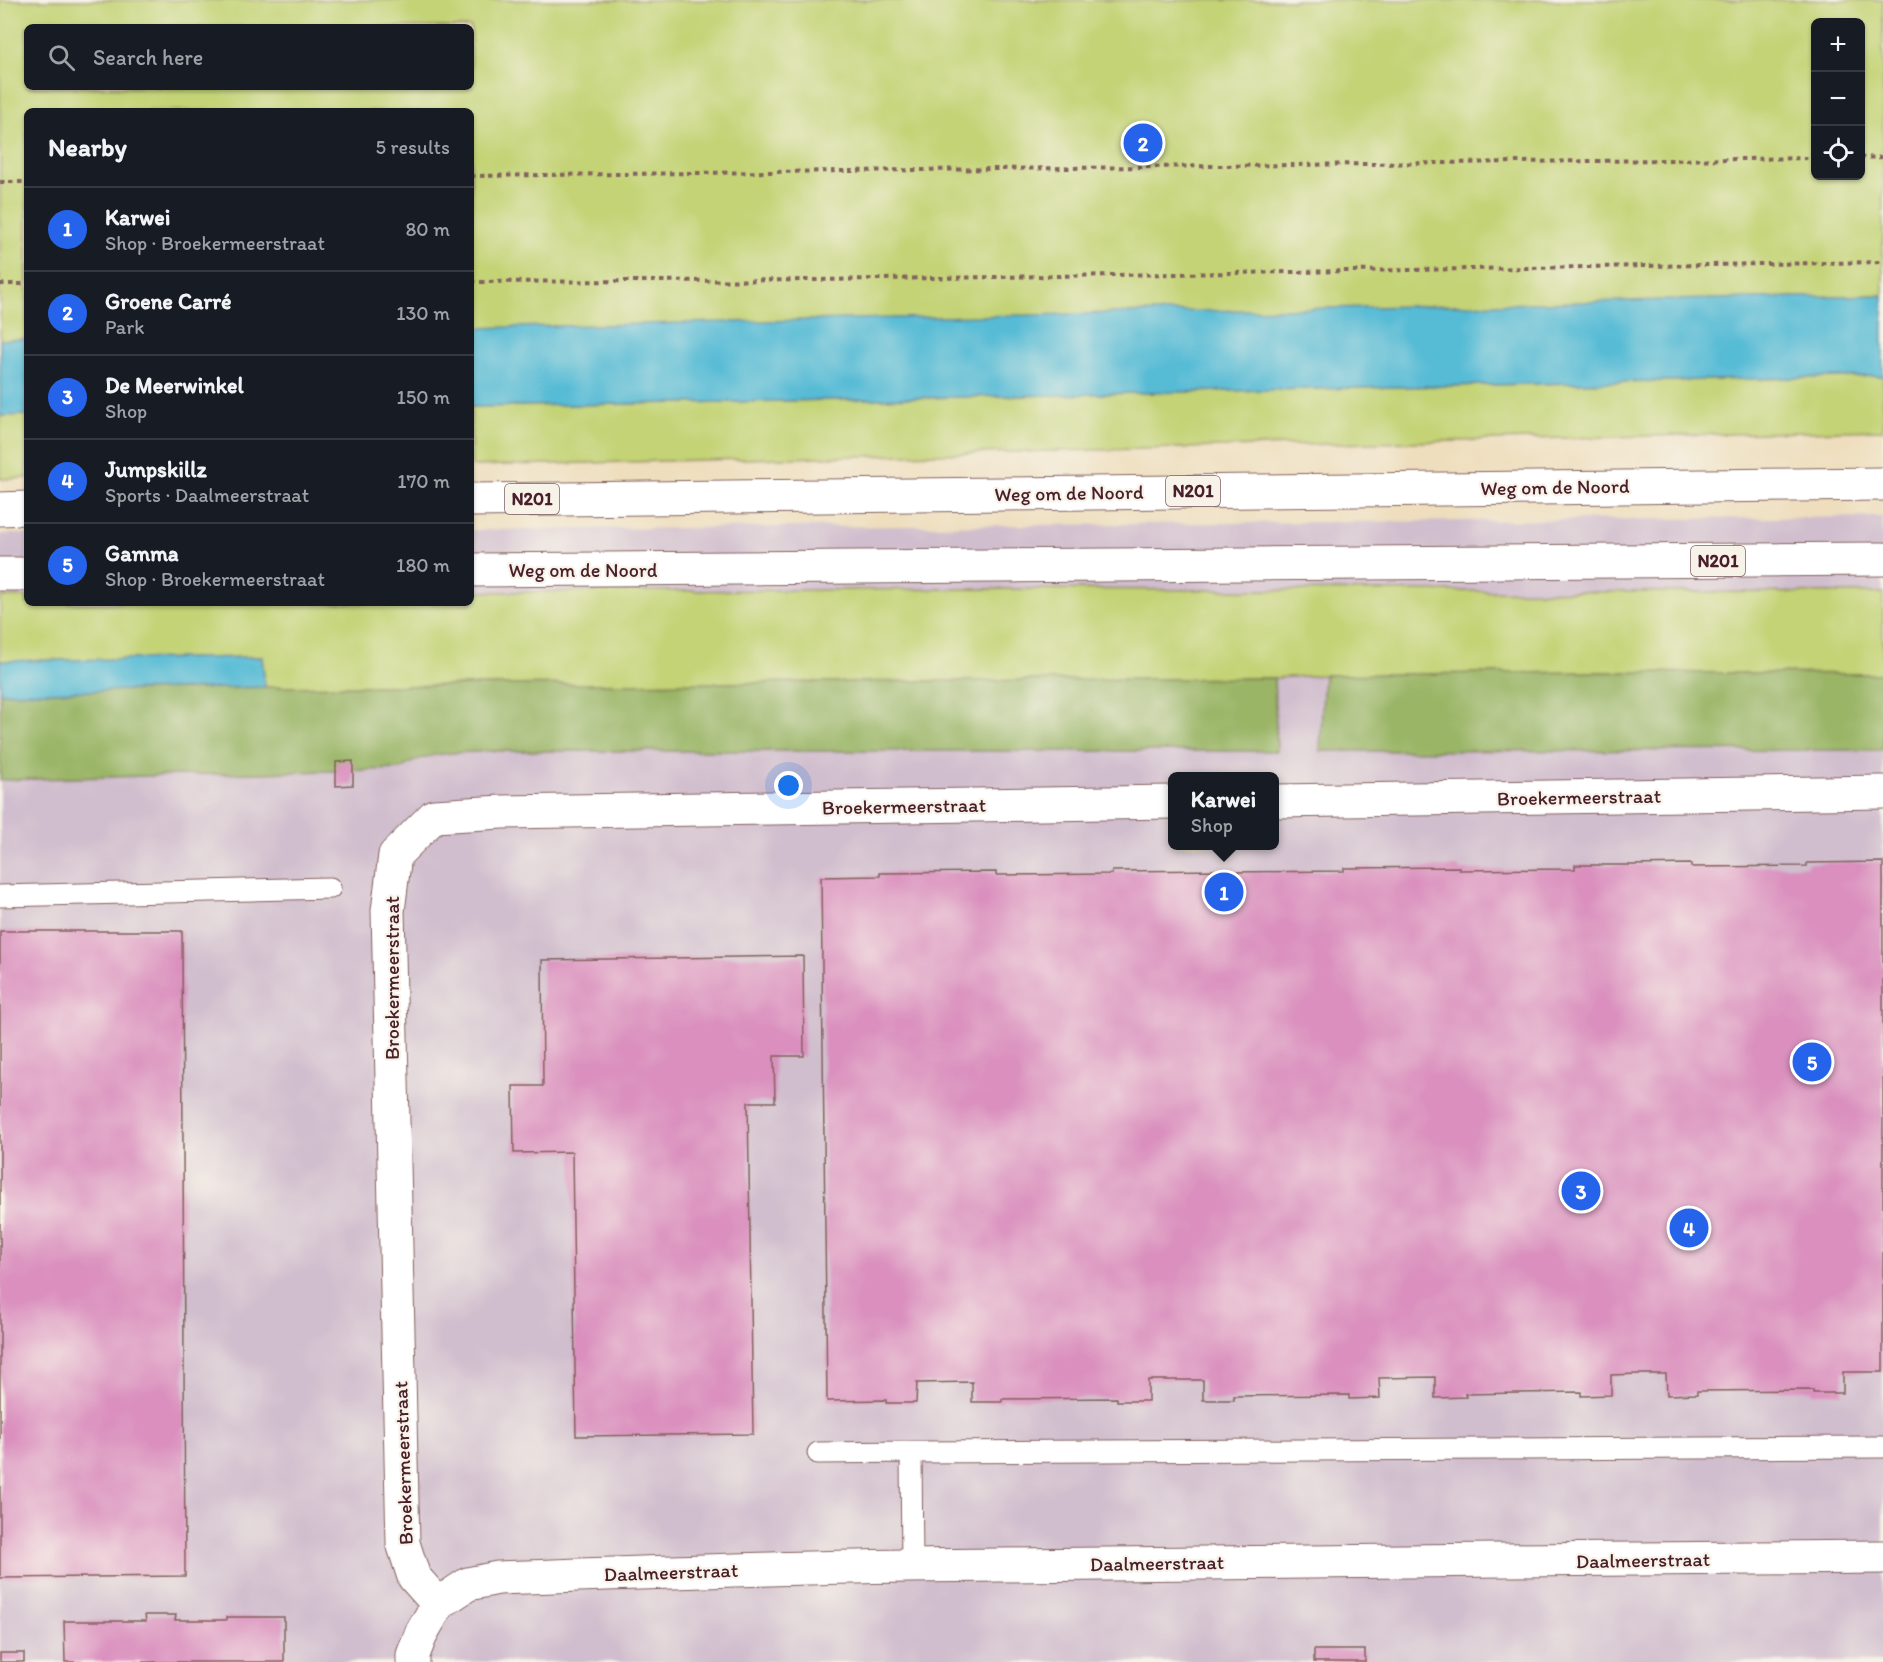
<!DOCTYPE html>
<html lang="en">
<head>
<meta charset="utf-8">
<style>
	body { margin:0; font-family:Itim,sans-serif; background:#20242c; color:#f1f3f6 }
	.controls { position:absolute; right:18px; top:18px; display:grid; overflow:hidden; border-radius:9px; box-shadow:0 2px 4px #0004 }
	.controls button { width:54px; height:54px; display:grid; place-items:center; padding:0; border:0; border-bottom:2px solid #363941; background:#171b24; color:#f1f3f6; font:30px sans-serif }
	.you { position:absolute; left:789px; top:786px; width:21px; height:21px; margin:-15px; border:4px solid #fff; border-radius:50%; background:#1a73e8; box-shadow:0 0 0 9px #1a73e833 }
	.badge { display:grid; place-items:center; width:39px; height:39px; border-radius:50%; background:#2563eb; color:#fff; font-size:20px; font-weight:700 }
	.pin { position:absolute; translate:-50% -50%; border:3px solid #fff; box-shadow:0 2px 6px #0006 }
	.popup { position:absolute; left:1168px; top:772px; width:111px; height:78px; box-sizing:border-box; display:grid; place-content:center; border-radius:9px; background:#171b24; filter:drop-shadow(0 2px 4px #0005); font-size:20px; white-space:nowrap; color:#9ea1a6 }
	.popup b { font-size:22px; color:#f1f3f6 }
	.popup::after { content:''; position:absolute; left:50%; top:100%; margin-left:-12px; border:12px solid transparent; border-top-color:#171b24 }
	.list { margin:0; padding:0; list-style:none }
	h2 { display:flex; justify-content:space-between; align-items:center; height:78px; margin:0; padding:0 24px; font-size:26px }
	h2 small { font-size:20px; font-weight:400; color:#9ea1a6 }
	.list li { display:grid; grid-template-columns:39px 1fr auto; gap:18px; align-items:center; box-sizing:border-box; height:84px; padding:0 24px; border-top:2px solid #363941 }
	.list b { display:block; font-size:22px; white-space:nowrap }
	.list p { margin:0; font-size:20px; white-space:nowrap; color:#9ea1a6 }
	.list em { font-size:20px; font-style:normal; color:#9ea1a6 }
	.icon { flex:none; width:33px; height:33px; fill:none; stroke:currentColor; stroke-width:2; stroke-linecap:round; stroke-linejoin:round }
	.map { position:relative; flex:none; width:1883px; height:1662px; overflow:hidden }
	.search { position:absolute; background:#171b24; box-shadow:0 2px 4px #0004; left:24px; top:24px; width:450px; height:66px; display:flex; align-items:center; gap:15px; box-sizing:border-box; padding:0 21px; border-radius:9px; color:#9ea1a6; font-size:22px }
	.panel { position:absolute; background:#171b24; box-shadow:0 2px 4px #0004; left:24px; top:108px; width:450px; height:498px; border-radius:9px }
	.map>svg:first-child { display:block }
	.industrial { fill:#d0bdcd; fill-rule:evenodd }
	.green { fill:#c3d375; stroke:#867950; stroke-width:1.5; fill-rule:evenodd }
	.forest { fill:#9ab566; stroke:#726a48; stroke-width:1.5 }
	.water { fill:#57bbd5; stroke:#506d80; stroke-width:1.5 }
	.building { fill:#da8fbe }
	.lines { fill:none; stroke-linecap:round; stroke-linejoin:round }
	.lane-casing { stroke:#83625e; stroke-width:23 }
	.street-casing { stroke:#83625e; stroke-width:35 }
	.secondary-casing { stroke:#83625e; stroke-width:35 }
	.highway-casing { stroke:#83625e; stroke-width:35 }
	.path { stroke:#83625e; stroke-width:4; stroke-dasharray:4.5 4.5; stroke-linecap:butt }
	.lane { stroke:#fff; stroke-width:21 }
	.street { stroke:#fff; stroke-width:33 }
	.secondary { stroke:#fff; stroke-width:33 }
	.highway { stroke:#fff; stroke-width:33 }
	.labels { text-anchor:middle; stroke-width:4.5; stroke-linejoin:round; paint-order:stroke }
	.shield { fill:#f7f3e8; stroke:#7e5f64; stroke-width:1.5 }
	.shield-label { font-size:18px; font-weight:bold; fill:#4a1f2b }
	.street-label { font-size:20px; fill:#4a1f2b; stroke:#f7f3e8 }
</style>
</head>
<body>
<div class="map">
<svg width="1883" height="1662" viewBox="0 0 1883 1662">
	<rect width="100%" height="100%" fill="#f7f3e8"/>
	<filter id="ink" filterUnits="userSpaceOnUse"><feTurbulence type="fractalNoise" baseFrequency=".0167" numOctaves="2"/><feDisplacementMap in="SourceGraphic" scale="12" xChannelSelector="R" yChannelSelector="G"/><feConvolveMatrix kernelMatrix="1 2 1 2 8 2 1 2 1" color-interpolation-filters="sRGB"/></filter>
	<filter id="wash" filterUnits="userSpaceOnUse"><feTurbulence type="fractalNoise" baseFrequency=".008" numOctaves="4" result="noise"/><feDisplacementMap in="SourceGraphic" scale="24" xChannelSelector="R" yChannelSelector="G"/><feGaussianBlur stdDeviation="1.35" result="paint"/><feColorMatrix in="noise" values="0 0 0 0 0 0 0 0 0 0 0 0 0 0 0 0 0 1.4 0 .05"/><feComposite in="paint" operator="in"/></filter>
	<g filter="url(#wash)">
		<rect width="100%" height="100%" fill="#eedebd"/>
		<path class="industrial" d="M 1883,517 L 1883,1662 L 0,1662 L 0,534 L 27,534 L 27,603 L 471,603 L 471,530 ZM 1173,776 L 1275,776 L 1275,846 L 1173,846 Z"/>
		<path class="green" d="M 0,0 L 1883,0 L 1883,295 L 471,336 L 471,111 L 27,111 L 27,350 L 0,350 ZM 1816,22 L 1860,22 L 1860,176 L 1816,176 ZM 27,27 L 471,27 L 471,87 L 27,87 Z
			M 1883,376 L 1883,430 L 471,466 L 471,407 L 829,400 Z
			M 27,415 L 27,478 L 0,479 L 0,416 Z
			M 983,589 L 1883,593 L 1883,674 L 1598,672 L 1324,675 L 1274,678 L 265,687 L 262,657 L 0,661 L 0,597 L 27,597 L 27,603 L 471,603 L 471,592 Z"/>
		<path class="forest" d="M 1598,672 L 1883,674 L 1883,750 L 1320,751 L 1324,675 Z
			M 1274,678 L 1277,751 L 488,751 C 460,754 425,750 401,769 L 0,780 L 0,693 L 265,687 Z"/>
		<path class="water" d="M 1883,295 L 1883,376 L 829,400 L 471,407 L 471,328 Z
			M 27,339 L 27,415 L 0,416 L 0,340 Z
			M 262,657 L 265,687 L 0,693 L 0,661 Z"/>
		<g id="blocks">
			<path class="building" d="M 353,761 L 353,785 L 336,786 L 336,762 Z
				M 1883,862 L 1883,1372 L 1843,1372 L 1843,1393 L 1813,1393 L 1813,1390 L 1697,1391 L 1697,1394 L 1667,1395 L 1666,1374 L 1637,1374 L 1611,1375 L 1611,1395 L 1581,1396 L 1581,1392 L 1465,1394 L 1466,1397 L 1435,1398 L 1435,1377 L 1379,1378 L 1380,1398 L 1349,1399 L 1349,1395 L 1234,1396 L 1234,1400 L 1203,1400 L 1203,1380 L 1148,1380 L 1148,1401 L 1117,1401 L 1117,1398 L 1002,1399 L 1002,1402 L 972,1402 L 972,1382 L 917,1383 L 916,1403 L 886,1403 L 886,1400 L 827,1401 L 821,877 L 880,876 L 880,873 L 996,872 L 996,875 L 1112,874 L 1112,871 L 1228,870 L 1228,872 L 1344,871 L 1344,868 L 1459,867 L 1459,870 L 1575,869 L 1575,865 L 1632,865 L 1691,864 L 1691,867 L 1807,866 L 1807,863 Z
				M 0,931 L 182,931 L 185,1576 L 0,1578 Z
				M 803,956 L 804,1056 L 774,1056 L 775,1102 L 748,1102 L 753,1434 L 576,1436 L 572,1152 L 514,1153 L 513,1086 L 543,1086 L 542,960 Z
				M 145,1615 L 176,1615 L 175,1620 L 226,1620 L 226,1617 L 284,1617 L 284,1662 L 65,1662 L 64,1621 L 146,1621 Z
				M 1314,1650 L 1365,1650 L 1365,1662 L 1314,1662 Z
				M 0,1653 L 24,1653 L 24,1662 L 0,1662 Z"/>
		</g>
	</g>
	<g filter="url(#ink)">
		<use href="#blocks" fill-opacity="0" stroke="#83625e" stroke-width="1.5"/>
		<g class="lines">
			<g class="lane-casing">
				<path id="lane" d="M 0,896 L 330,888
					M 818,1453 L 911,1452
					M 912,1566 L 911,1452 L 1883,1447"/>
			</g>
			<g class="street-casing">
				<path id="street" d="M 1275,801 L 1883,792
					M 438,1604 L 414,1577 L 403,1543 L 388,911 L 395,855 L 434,816 L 502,812 L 1173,802"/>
			</g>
			<g class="secondary-casing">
				<path id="secondary" d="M 413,1662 L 413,1655 L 422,1632 L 438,1604 L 468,1584 L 498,1578 C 635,1573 771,1568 908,1566 C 1233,1560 1558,1561 1883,1557"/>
			</g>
			<g class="highway-casing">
				<path id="highway" d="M 471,500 L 1883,484
					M 0,509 L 27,508
					M 471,570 L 1883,559
					M 0,574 L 27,574"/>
			</g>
			<path class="path" d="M 1860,158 L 1883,157
				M 471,176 L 1816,158
				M 0,182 L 27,182
				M 471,282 L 819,280 L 1883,262
				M 0,284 L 27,284"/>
			<use href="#lane" class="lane"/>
			<use href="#street" class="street"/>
			<use href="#secondary" class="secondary"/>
			<use href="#highway" class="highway"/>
		</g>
	</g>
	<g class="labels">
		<g class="shield">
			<rect x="1166" y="476" width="54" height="30" rx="4.5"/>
			<rect x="505" y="484" width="54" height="30" rx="4.5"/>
			<rect x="1691" y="546" width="54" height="30" rx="4.5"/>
		</g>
		<g class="shield-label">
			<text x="1193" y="497">N201</text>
			<text x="532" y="505">N201</text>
			<text x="1718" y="567">N201</text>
		</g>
		<g class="street-label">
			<text transform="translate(1555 487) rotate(-1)" y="7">Weg om de Noord</text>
			<text transform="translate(1069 493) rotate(-1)" y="7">Weg om de Noord</text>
			<text x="583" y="577">Weg om de Noord</text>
			<text transform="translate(1579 797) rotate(-1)" y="7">Broekermeerstraat</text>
			<text transform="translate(904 806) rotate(-1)" y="7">Broekermeerstraat</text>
			<text transform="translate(392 978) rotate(-90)" y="7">Broekermeerstraat</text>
			<text transform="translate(403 1463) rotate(-92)" y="7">Broekermeerstraat</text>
			<text transform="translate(1643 1560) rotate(-1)" y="7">Daalmeerstraat</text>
			<text transform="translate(1157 1563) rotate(-1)" y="7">Daalmeerstraat</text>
			<text transform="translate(671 1572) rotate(-2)" y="7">Daalmeerstraat</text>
		</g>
	</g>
</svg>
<div class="controls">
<button>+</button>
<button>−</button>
<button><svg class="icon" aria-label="locate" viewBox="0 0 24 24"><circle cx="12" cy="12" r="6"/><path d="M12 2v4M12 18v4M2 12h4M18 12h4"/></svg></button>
</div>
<div class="you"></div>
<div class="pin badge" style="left:1224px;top:892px">1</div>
<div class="popup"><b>Karwei</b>Shop</div>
<div class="pin badge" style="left:1143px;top:143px">2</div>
<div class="pin badge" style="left:1581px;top:1191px">3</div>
<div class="pin badge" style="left:1689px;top:1228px">4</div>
<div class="pin badge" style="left:1812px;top:1062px">5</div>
<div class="search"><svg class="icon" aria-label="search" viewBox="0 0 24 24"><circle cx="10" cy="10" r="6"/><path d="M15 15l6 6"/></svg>Search here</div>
<section class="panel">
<h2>Nearby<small>5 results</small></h2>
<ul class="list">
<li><span class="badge">1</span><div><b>Karwei</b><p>Shop · Broekermeerstraat</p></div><em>80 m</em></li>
<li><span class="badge">2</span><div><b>Groene Carré</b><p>Park</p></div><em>130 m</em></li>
<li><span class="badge">3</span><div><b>De Meerwinkel</b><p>Shop</p></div><em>150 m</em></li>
<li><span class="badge">4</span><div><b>Jumpskillz</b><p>Sports · Daalmeerstraat</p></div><em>170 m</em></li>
<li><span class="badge">5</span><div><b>Gamma</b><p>Shop · Broekermeerstraat</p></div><em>180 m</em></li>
</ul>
</section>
</div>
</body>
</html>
